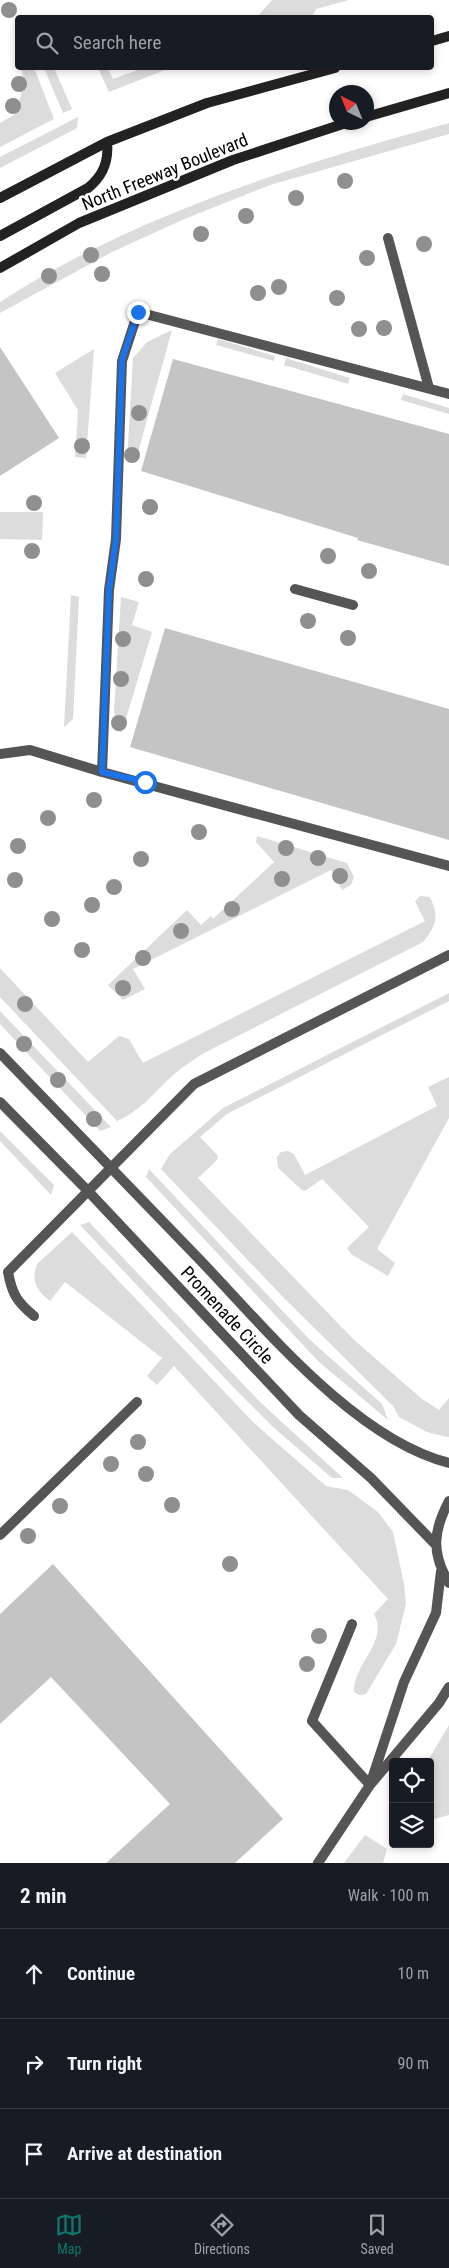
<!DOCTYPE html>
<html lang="en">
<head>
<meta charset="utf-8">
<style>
	body { margin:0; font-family:"Roboto Condensed",sans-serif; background:#20242c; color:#f1f3f6 }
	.controls { position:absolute; right:15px; bottom:15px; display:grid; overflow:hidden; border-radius:5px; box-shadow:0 2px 8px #0003 }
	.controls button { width:45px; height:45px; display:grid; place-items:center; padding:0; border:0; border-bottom:1px solid #363941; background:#171b24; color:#f1f3f6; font:25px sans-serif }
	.compass { position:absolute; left:329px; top:85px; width:45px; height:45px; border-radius:50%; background:#171b24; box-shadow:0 2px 8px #0003; rotate:317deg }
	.stop { position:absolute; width:15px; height:15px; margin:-11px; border:4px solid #1a73e8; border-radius:50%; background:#fff }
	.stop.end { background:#1a73e8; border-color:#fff; box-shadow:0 1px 5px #0008 }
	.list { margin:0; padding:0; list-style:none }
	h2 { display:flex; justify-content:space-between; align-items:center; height:65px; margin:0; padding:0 20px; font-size:21px }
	h2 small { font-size:16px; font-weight:400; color:#9ea1a6 }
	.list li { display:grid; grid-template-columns:32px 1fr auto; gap:15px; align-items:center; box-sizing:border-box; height:90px; padding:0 20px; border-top:1px solid #363941 }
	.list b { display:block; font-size:19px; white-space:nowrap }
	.list em { font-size:16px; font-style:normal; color:#9ea1a6 }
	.icon { flex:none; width:28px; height:28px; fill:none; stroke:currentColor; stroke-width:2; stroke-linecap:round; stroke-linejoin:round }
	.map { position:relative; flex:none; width:449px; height:1863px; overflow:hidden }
	.search { position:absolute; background:#171b24; box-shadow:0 2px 8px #0003; left:15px; right:15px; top:15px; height:55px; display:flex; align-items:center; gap:12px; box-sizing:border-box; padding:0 18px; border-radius:5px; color:#9ea1a6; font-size:19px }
	.sheet { height:335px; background:#171b24 }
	nav { display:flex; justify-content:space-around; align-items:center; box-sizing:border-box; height:70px; border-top:1px solid #363941; background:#171b24; font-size:14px; color:#9ea1a6 }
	nav a { display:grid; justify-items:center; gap:2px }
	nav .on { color:#0f766e }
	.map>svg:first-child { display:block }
	.green { fill:#dcdcdc }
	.building { fill:#c4c4c4 }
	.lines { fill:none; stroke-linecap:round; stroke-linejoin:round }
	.lane { stroke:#555; stroke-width:10 }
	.secondary { stroke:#222; stroke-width:10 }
	.tree { fill:#8f8f8f }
	.route { stroke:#1a73e8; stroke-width:6 }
	.labels { text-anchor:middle; stroke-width:5; stroke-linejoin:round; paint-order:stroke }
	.street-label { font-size:18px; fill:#000; stroke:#fff }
</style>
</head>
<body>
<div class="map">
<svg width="449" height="1863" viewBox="0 0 449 1863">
	<rect width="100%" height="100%" fill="#fff"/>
	<path class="green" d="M 272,0 L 349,0 L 316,9 L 312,17 L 257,17 Z
		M 21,68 L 34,68 L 54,119 L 0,147 L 0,123 L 17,113 L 24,80 Z
		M 44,68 L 54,68 L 72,109 L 63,113 Z
		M 98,68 L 108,68 L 113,79 L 143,68 L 170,68 L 109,92 Z
		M 78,117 L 77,128 L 0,168 L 0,157 Z
		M 449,123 L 449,134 L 270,185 L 182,220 L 112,252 L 0,313 L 0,302 C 134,215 296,165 449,123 Z
		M 172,330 L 135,463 L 127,461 L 133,358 L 147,342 Z
		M 218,339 L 275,356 L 274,361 L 216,345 Z
		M 94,349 L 86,458 L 75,457 L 78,410 L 55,373 Z
		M 286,358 L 350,378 L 348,384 L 284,365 Z
		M 403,394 L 449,408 L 449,414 L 401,400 Z
		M 0,512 L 43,512 L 42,540 L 0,539 Z
		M 71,595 L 79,597 L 73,719 L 64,727 Z
		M 121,597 L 139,602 L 132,625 L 152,632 L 122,732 L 116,731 L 114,711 Z
		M 257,836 L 347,863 L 354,877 L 351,885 L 342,890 L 331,870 L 133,969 L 145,989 L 123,1000 L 108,985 L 187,910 L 201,925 L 211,916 L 213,919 L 274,862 L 256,842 Z
		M 420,896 L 430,897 C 439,916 437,925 423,942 L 206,1052 C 194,1059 182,1067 171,1077 C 154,1093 139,1112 117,1121 L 0,997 L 0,968 L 88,1062 L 119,1036 L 129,1039 L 143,1063 L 425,921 L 415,901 Z
		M 449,993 L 449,1001 L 227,1114 L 200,1137 L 218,1156 L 217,1160 L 198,1178 L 353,1339 L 422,1399 L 439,1410 L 449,1398 L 449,1437 L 447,1437 L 427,1432 L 399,1417 L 393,1406 L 284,1298 L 161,1169 L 170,1154 L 223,1108 Z
		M 0,1011 L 111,1127 L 100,1131 L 0,1024 Z
		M 449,1077 L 449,1118 L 377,1249 L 395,1263 L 388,1276 L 351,1254 L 347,1248 L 369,1227 L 322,1179 L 305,1191 L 302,1190 L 278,1168 L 277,1157 L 281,1152 L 288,1151 L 294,1154 L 305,1175 L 437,1106 L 428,1087 Z
		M 0,1131 L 54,1185 L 51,1195 L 0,1141 Z
		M 149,1169 L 309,1339 L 382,1404 L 388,1420 L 318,1361 L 146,1177 Z
		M 89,1222 L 260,1402 L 343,1478 L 332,1478 L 273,1427 L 237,1391 L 80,1225 Z
		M 72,1232 L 255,1424 L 326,1486 L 348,1490 L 378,1512 L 393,1532 L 404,1584 L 406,1604 L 396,1644 L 366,1694 L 359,1695 L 354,1692 C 353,1664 389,1642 374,1614 L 388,1599 L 174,1366 L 157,1385 L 147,1376 L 162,1358 L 65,1282 L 50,1301 C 36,1291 31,1280 37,1264 Z
		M 449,1725 L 449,1815 L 430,1820 L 430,1762 L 427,1762 Z
		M 365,1835 L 387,1849 L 383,1863 L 344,1863 Z"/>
	<path class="building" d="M 0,347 L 59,438 L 0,476 Z
		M 173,359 L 449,434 L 449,566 L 357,540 L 358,538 L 141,471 Z
		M 165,628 L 449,709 L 449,840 L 130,747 Z
		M 53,1564 L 283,1819 L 235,1863 L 106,1863 L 170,1804 L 51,1677 L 0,1724 L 0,1614 Z"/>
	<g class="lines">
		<path class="lane" d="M 388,238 L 429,388
			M 295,589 L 353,605
			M 0,754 L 30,750 L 102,772 L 449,866
			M 102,772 L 109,590 L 116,539 L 122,361 L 138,312 L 449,394
			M 0,1053 C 66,1122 133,1191 200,1260 C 266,1329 355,1439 449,1463
			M 0,1102 L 87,1190 L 299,1415 L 371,1478 L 435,1544
			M 34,1316 C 17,1302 12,1294 8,1272 L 194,1084 L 449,955
			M 449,1501 C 433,1531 431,1553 449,1583
			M 0,1535 L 137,1402
			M 352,1624 L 312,1721 L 370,1785
			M 370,1785 L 404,1682 L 436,1613 L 441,1571
			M 318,1863 L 370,1785 L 439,1703 L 449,1687"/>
		<path class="secondary" d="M 432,41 L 449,36
			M 366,117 L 449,93
			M 0,198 L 107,142 L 207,103 L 335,68
			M 0,236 L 88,188 C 103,176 109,162 107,142
			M 0,268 L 79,223 L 233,160 L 349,122"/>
	</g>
	<g class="tree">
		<circle cx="9" cy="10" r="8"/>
		<circle cx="19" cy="84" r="8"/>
		<circle cx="13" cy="106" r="8"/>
		<circle cx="345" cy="181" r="8"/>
		<circle cx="296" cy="198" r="8"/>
		<circle cx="246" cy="216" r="8"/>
		<circle cx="201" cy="234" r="8"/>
		<circle cx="424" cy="244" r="8"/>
		<circle cx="91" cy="255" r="8"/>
		<circle cx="367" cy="258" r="8"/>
		<circle cx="102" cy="274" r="8"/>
		<circle cx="49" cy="276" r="8"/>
		<circle cx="279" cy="287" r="8"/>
		<circle cx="258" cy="293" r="8"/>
		<circle cx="337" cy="298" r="8"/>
		<circle cx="384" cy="328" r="8"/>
		<circle cx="359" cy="329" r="8"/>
		<circle cx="139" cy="413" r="8"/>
		<circle cx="82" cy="446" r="8"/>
		<circle cx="132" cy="455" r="8"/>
		<circle cx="34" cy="503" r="8"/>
		<circle cx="150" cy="507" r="8"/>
		<circle cx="32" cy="551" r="8"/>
		<circle cx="328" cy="556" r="8"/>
		<circle cx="369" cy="571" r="8"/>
		<circle cx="146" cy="579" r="8"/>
		<circle cx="308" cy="621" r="8"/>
		<circle cx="348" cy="638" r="8"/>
		<circle cx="123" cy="639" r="8"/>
		<circle cx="121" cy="679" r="8"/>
		<circle cx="119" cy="723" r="8"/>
		<circle cx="94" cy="800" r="8"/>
		<circle cx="48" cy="818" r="8"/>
		<circle cx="199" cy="832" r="8"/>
		<circle cx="18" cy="846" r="8"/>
		<circle cx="286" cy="848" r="8"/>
		<circle cx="318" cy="858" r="8"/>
		<circle cx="141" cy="859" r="8"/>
		<circle cx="340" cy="876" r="8"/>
		<circle cx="282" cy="879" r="8"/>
		<circle cx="15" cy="880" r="8"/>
		<circle cx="114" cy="887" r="8"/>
		<circle cx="92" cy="905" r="8"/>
		<circle cx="232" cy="909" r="8"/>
		<circle cx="52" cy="919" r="8"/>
		<circle cx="181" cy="931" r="8"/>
		<circle cx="82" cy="950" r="8"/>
		<circle cx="143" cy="958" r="8"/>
		<circle cx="123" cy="988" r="8"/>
		<circle cx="25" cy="1004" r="8"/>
		<circle cx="24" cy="1044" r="8"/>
		<circle cx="58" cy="1080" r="8"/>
		<circle cx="94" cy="1119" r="8"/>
		<circle cx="138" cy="1442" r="8"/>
		<circle cx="111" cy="1464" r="8"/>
		<circle cx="146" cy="1474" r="8"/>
		<circle cx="172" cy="1505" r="8"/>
		<circle cx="60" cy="1506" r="8"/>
		<circle cx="28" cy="1536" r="8"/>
		<circle cx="230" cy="1564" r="8"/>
		<circle cx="319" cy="1636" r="8"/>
		<circle cx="307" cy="1664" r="8"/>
	</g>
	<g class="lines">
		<path class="route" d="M 138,312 L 122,360 L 116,539 L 109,590 L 102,772 L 145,782"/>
	</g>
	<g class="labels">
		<g class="street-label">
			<text transform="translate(165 172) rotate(-22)" y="6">North Freeway Boulevard</text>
			<text transform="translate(227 1315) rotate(47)" y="6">Promenade Circle</text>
		</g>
	</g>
</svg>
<div class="controls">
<button><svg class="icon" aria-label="locate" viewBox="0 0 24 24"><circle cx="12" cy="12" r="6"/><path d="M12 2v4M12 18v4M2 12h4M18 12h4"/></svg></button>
<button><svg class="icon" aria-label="layers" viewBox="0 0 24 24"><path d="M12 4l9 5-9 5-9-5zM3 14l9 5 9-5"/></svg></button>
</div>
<svg class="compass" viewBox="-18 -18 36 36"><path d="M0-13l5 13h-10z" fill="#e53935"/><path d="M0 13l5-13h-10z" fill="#9ea1a6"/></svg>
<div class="stop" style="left:145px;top:782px"></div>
<div class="stop end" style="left:138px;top:312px"></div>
<div class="search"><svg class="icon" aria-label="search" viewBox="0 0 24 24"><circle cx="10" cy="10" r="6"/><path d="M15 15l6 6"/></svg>Search here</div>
</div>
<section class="sheet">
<h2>2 min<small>Walk · 100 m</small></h2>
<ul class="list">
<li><svg class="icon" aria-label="ahead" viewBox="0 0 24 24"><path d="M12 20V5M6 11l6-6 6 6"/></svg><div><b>Continue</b></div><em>10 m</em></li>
<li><svg class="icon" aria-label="right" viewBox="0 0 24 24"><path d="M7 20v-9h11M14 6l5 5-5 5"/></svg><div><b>Turn right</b></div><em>90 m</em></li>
<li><svg class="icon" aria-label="arrive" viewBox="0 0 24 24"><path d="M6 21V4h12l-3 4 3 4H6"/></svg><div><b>Arrive at destination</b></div></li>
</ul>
</section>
<nav>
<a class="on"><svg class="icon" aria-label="map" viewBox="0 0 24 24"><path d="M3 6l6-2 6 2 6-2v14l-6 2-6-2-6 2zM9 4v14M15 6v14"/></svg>Map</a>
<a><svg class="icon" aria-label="directions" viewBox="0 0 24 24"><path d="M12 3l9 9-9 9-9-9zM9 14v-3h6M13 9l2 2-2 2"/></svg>Directions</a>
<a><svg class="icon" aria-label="saved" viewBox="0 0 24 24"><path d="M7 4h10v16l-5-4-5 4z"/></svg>Saved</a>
</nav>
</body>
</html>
